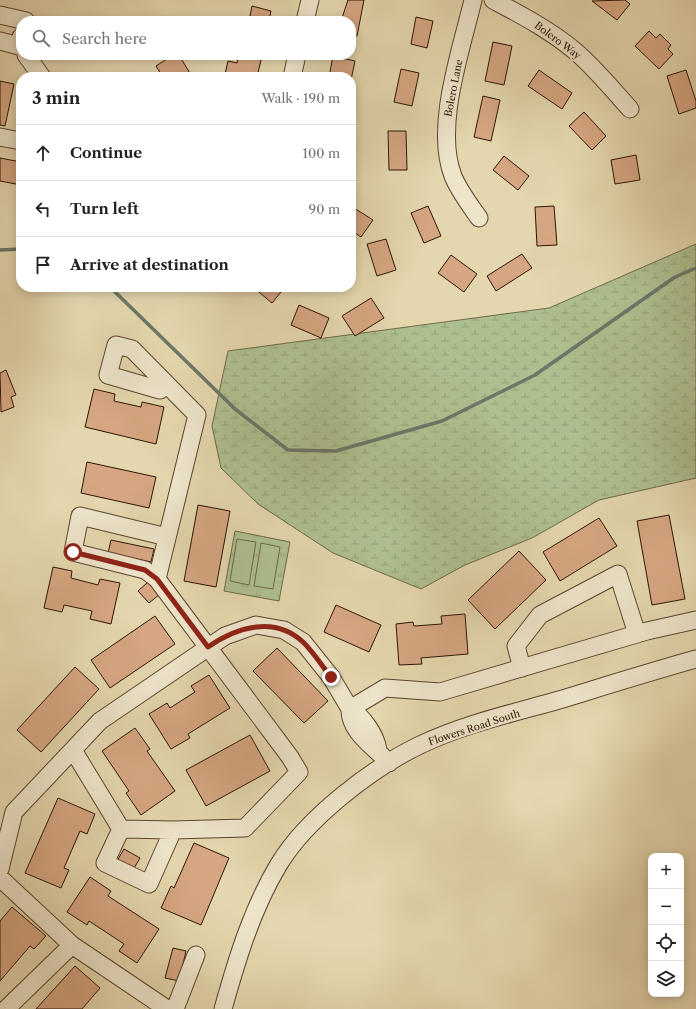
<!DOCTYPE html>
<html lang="en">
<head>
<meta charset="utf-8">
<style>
	body { margin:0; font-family:"Libre Caslon Text",serif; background:#f6f6f6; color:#202124 }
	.controls { position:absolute; right:12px; bottom:12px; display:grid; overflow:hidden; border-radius:8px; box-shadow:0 2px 10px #0003 }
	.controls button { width:36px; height:36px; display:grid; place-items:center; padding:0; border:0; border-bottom:1px solid #e0e0e0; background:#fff; color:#202124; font:20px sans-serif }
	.stop { position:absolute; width:12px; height:12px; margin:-9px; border:3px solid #8f2418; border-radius:50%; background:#fff }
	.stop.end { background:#8f2418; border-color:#fff; box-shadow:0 1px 4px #0008 }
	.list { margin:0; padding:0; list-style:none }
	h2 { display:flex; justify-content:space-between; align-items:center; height:52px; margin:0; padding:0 16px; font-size:17px }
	h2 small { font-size:13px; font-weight:400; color:#757577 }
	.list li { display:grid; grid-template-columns:26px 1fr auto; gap:12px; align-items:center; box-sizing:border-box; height:56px; padding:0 16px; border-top:1px solid #e0e0e0 }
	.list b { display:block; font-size:15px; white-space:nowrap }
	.list em { font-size:13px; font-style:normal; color:#757577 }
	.icon { flex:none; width:22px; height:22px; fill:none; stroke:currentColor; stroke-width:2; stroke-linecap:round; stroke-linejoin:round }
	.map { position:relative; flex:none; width:696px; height:1009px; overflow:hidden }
	.search { position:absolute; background:#fff; box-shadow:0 2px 10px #0003; left:16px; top:16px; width:340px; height:44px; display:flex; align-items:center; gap:10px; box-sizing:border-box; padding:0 14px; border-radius:16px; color:#757577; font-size:15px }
	.panel { position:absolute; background:#fff; box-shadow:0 2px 10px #0003; left:16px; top:72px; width:340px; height:220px; border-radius:16px }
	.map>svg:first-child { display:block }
	.wetland { fill:url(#wetland-marsh); stroke:#6e6a4a }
	.park { fill:url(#park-tufts); stroke:#6e6a4a }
	.pitch { fill:#aebf8f; stroke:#6e6a4a }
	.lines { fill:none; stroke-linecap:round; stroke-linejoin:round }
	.stream { stroke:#6b7768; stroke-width:3.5 }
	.building { fill:#d5a681; stroke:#2d1506 }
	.minor-casing { stroke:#5b4530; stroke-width:19 }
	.minor { stroke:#ede4ca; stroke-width:17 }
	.route { stroke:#8f2418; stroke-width:5 }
	.labels { text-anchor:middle; stroke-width:4; stroke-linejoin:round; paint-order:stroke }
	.street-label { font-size:10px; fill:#2d1506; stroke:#ede4ca }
</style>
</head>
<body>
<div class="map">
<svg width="696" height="1009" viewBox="0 0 696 1009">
	<defs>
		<pattern id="wetland-marsh" width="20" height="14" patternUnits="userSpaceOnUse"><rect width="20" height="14" fill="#aebf8f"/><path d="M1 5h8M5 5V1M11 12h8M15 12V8" fill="none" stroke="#96a37a"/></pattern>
		<pattern id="park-tufts" width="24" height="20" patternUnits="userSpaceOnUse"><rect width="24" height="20" fill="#aebf8f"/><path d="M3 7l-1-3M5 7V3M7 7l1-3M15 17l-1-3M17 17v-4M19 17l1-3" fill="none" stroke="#96a37a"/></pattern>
	</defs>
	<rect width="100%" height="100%" fill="#e4d6ad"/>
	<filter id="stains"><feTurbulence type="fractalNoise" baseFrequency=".005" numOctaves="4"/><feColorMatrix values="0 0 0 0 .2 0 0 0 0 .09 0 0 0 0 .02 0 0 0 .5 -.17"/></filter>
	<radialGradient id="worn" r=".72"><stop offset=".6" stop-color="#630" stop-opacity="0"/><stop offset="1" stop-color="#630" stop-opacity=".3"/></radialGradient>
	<path class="wetland" d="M 696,244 L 696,478 L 599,500 L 532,538 L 465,565 L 421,589 L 333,553 L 258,504 L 221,468 L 212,426 L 228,351 L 549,308 Z"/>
	<path class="park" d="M 235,531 L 290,542 L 279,601 L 224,591 Z"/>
	<path class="pitch" d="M 237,539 L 256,542 L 249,585 L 230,581 Z
		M 261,543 L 280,547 L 273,589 L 254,586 Z"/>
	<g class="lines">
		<path class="stream" d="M 0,250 L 21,249
			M 110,287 L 235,409 L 288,450 L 336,451 L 442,421 L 535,375 L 675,277 L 696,268"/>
	</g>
	<path class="building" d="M 348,0 L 364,0 L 357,36 L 351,35 L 351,21 L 341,21 Z
		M 625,0 L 630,4 L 617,20 L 592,1 Z
		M 252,6 L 271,11 L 269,21 L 249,21 Z
		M 416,17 L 433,21 L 427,48 L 411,44 Z
		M 649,31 L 656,38 L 660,34 L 671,45 L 668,49 L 673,54 L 659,69 L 635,46 Z
		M 493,42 L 512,46 L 504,85 L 485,81 Z
		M 173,55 L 179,55 L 191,75 L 188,77 L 155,77 L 161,74 L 156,66 Z
		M 239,55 L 261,60 L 257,77 L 233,77 L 225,74 L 228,61 L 237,63 Z
		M 333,56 L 355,61 L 351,80 L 351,77 L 329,77 Z
		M 401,69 L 419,73 L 412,106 L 394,102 Z
		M 539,70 L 572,93 L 562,109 L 528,86 Z
		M 686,70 L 696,101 L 696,108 L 679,114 L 667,76 Z
		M 0,81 L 14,84 L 5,126 L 0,125 Z
		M 483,96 L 500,100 L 491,141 L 474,137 Z
		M 584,112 L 606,136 L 592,150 L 569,126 Z
		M 388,131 L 406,131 L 407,170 L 389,170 Z
		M 636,155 L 640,180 L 615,184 L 611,160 Z
		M 504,156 L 529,176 L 518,190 L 493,170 Z
		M 0,158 L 21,162 L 21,185 L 0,181 Z
		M 428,206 L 441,236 L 424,243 L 411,213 Z
		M 554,206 L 557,245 L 537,246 L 535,207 Z
		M 354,208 L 373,220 L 361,237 L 351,230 L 351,210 Z
		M 386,239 L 396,270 L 377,276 L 367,244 Z
		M 522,254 L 532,268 L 496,291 L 487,276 Z
		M 451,255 L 477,274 L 464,292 L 438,273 Z
		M 253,287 L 285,287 L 272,303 Z
		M 371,298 L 384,318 L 355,336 L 342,316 Z
		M 299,305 L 329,318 L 321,338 L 291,325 Z
		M 6,370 L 16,395 L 11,397 L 14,407 L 1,412 L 0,373 Z
		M 94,389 L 115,394 L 114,401 L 141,407 L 142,402 L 164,407 L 156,444 L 85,427 Z
		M 87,462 L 156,477 L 149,508 L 81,493 Z
		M 198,505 L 230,511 L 216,587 L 184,581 Z
		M 669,515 L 685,599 L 652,605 L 637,521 Z
		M 599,518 L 617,546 L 560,581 L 543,552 Z
		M 111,540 L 154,549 L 151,562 L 108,553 Z
		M 519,551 L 546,580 L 495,629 L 468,600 Z
		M 53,567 L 72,571 L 71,578 L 98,585 L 100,579 L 120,583 L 111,624 L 90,619 L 92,611 L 64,605 L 62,612 L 44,608 Z
		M 148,582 L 160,594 L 149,603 L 138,591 Z
		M 336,605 L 381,625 L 369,652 L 324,632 Z
		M 465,614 L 468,654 L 421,658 L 422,664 L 399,665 L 396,624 L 413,622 L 414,626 L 442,624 L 441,616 Z
		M 155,616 L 175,644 L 110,688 L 91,660 Z
		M 277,648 L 328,701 L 304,723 L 253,671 Z
		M 75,667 L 99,689 L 41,752 L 17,730 Z
		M 209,675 L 230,708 L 188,734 L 190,738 L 171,749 L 149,714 L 167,703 L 170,708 L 195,692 L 191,686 Z
		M 135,728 L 150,749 L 147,751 L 175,791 L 141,815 L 126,793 L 129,791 L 102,751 Z
		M 250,735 L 270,771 L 206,806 L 186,770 Z
		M 58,798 L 95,814 L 87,834 L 80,831 L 64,868 L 69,870 L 61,888 L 25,873 Z
		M 194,843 L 229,858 L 201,925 L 161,908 L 171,886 L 174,888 Z
		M 124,849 L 140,858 L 133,870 L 117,861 Z
		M 90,877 L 111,891 L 108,896 L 159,929 L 137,963 L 119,951 L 124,944 L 89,921 L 87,925 L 67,912 Z
		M 12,907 L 46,936 L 34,949 L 30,946 L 0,981 L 0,921 Z
		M 173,948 L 186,951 L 179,981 L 165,978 Z
		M 75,966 L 100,988 L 82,1009 L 36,1009 Z"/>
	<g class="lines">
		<g class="minor-casing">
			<path id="minor" d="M 473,0 C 461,51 434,127 453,176 C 459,191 470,205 479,218
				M 493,0 C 521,15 550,30 575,51 C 595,68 612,89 630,109
				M 0,15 L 26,21
				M 305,21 L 310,0
				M 0,41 L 19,46 L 21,37
				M 26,55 L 42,77
				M 292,77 L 297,55
				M 0,137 L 21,141
				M 157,579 L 197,415 L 132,349 L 116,345 L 108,375 L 160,390 L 163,381
				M 522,668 L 516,646 L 540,615 L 618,574 L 637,634
				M 73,750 L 121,829
				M 378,750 C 376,736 363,716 350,709 C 349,732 376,748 389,763
				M 121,829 L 173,830 L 245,828 L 299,772 L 290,757 L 157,579 L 145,570 L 73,552 L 80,516 L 167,537
				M 121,829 L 105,863 L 149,884 L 173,830
				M 0,869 L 14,812 L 100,721 L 225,636 L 256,625 L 284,630 L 303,642 L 331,677 L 350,709 L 385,688 L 440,692 L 647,631 L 696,620
				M 0,878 L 72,945 L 167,1009
				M 6,1009 L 72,945
				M 175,1009 L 196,955
				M 223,1009 C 237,959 252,909 279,864 C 307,818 372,768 420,745 C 464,724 513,713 559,700 C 605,686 650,672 696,659"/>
		</g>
		<use href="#minor" class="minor"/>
	</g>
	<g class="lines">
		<path class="route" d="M 73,552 L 145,570 L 157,579 L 208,647 C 237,627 275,615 304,643 C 314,653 322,666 331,677"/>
	</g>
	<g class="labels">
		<g class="street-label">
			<text transform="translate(558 40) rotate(37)" y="4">Bolero Way</text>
			<text transform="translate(453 88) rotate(-79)" y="4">Bolero Lane</text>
			<text transform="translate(474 727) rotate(-18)" y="4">Flowers Road South</text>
		</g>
	</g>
	<rect width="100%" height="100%" filter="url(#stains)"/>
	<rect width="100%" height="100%" fill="url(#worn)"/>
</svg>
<div class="controls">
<button>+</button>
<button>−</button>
<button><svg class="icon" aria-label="locate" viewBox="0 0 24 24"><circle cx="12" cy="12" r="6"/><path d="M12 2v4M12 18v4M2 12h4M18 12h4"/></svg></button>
<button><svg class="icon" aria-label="layers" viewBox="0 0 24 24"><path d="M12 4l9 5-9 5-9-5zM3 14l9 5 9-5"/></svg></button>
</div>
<div class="stop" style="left:73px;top:552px"></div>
<div class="stop end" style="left:331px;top:677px"></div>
<div class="search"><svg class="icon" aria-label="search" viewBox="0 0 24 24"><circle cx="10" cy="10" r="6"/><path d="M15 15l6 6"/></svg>Search here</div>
<section class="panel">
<h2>3 min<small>Walk · 190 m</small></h2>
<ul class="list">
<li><svg class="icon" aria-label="ahead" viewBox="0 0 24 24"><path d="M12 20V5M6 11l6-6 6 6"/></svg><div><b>Continue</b></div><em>100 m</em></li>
<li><svg class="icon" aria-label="left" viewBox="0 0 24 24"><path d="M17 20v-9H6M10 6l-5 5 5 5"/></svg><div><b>Turn left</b></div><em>90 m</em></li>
<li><svg class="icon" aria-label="arrive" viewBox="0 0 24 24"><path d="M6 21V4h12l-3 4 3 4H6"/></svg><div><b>Arrive at destination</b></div></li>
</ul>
</section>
</div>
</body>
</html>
